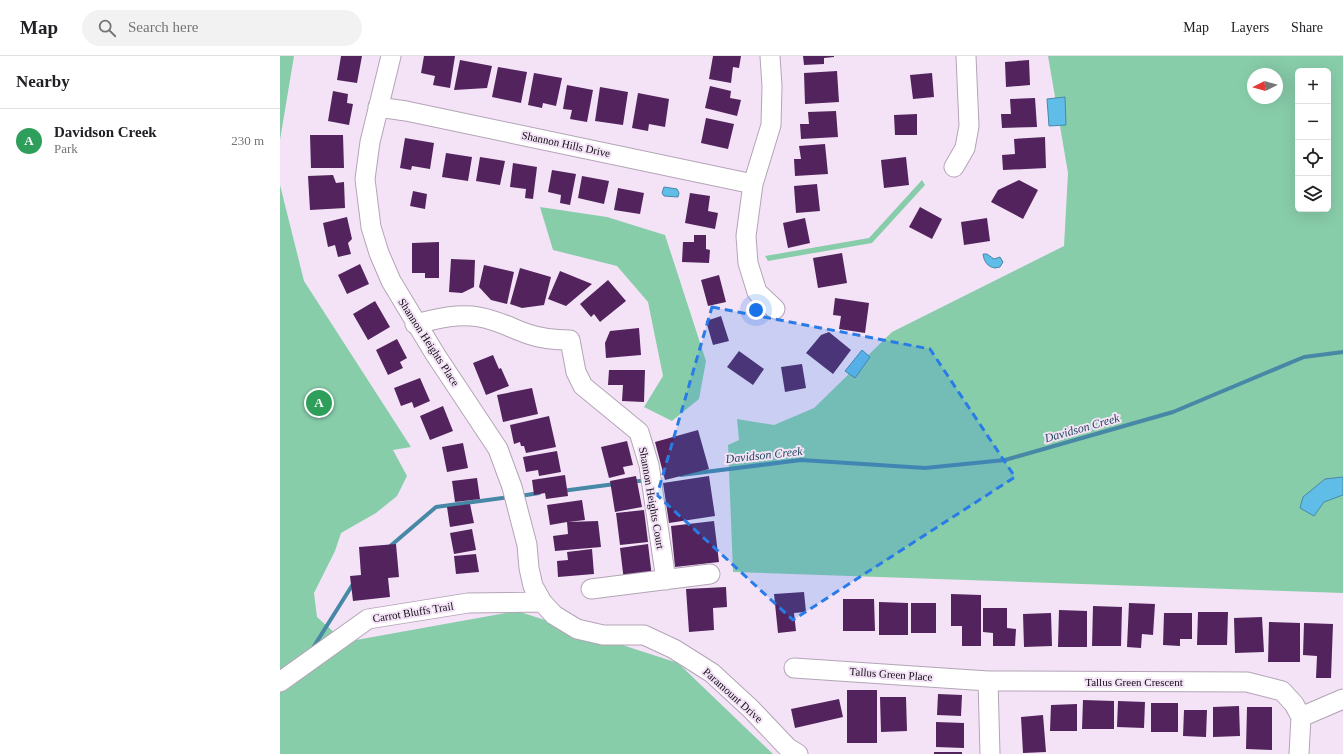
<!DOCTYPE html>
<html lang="en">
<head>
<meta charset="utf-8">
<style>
	body { margin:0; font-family:"Times New Roman",serif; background:#f2f2f2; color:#202124 }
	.controls { position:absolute; right:12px; top:12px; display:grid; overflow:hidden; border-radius:6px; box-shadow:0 4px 16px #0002 }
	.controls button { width:36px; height:36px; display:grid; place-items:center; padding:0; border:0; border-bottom:1px solid #e0e0e0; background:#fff; color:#202124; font:20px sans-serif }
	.compass { position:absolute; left:967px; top:12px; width:36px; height:36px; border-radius:50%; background:#fff; box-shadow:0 4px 16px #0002; rotate:265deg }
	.you { position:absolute; left:476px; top:254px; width:14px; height:14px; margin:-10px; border:3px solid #fff; border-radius:50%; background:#1a73e8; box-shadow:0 0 0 6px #1a73e833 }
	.badge { display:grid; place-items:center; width:26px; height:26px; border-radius:50%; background:#0f766e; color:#fff; font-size:13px; font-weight:700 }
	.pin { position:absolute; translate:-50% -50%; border:2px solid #fff; box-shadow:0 1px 4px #0006 }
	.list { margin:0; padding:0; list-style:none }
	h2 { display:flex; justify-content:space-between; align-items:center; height:52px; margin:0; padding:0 16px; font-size:17px }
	h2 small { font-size:13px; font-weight:400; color:#757577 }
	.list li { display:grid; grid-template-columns:26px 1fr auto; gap:12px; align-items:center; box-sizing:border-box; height:64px; padding:0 16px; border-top:1px solid #e0e0e0 }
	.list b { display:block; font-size:15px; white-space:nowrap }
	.list p { margin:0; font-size:13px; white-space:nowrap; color:#757577 }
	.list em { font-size:13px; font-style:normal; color:#757577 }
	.icon { flex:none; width:22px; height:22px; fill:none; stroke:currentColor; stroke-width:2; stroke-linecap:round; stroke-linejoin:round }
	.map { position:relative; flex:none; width:1063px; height:698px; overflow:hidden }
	header { display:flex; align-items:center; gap:24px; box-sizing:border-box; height:56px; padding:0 20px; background:#fff; border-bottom:1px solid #e0e0e0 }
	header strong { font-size:19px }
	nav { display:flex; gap:22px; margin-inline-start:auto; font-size:14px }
	.search { width:280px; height:36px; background:#f2f2f2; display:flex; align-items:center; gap:10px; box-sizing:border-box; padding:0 14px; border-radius:22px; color:#757577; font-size:15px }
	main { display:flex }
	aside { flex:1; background:#fff }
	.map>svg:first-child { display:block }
	.green { fill:#88cdaa; fill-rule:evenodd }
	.water { fill:#5fbde7; stroke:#4888a7 }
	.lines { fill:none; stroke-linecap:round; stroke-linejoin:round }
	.stream { stroke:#4888a7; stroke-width:4 }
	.building { fill:#52235c }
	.minor-casing { stroke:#b3a4b6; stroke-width:21 }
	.minor { stroke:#fff; stroke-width:19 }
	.marked { fill:#297ce7; fill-opacity:0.2; stroke:#297ce7; stroke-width:3; stroke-dasharray:8 5; stroke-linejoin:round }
	.labels { text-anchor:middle; stroke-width:4; stroke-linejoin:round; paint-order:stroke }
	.street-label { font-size:11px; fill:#110c12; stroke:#f4e3f7 }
	.water-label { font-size:12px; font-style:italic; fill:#21495c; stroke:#f4e3f7 }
</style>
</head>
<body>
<header>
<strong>Map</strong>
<div class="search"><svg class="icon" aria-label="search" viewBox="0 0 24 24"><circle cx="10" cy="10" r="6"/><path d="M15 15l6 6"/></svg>Search here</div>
<nav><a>Map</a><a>Layers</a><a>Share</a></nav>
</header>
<main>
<aside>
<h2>Nearby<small></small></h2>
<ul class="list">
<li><span class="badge" style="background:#2e9e5b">A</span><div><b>Davidson Creek</b><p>Park</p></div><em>230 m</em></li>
</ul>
</aside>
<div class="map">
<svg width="1063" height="698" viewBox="0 0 1063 698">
	<rect width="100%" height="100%" fill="#f4e3f7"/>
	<path class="green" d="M 0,0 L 14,0 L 0,84 Z
		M 768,0 L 1063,0 L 1063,537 L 453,516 L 448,389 L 459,384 L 457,363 L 494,369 L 534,352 L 612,276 L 784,190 L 788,117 ZM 1018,15 L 1048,15 L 1048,153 L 1018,153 ZM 973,18 L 997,18 L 997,42 L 973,42 Z
		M 642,124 L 645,129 L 592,187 L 488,205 L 485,200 L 589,182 Z
		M 0,129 L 24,225 L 131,391 L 113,394 L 127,420 L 117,440 L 96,457 L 61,477 L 55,495 L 34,537 L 37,561 L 65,586 L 237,555 L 398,607 L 493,698 L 0,698 Z
		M 260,151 L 327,161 L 385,179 L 426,305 L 419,343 L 392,365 L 364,351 L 383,320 L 368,246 L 337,210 L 273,194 Z"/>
	<path class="water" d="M 785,41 L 786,69 L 769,70 L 767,43 Z
		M 384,131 L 397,133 L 399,137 L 398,141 L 384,140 L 382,137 Z
		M 703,198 L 707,198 L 714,203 L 720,201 L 723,206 L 720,211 L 715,212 C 708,211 704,206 703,198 Z
		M 582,294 L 590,301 L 575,322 L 565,315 Z
		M 1063,421 L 1063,439 L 1044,446 L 1034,460 L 1020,452 L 1023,441 L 1045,423 Z"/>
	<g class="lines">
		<path class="stream" d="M 401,419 L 521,404 L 645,412 L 725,404 L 893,356 L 1024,301 L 1063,296
			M 351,426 L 367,424
			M 282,435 L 335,428
			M 240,440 L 259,437
			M 108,492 L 156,451 L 230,441
			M 31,595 L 73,528"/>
	</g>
	<path class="building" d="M 61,0 L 82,0 L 77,27 L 57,24 Z
		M 144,0 L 175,0 L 170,32 L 153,29 L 155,20 L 141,17 Z
		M 433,0 L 461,0 L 459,12 L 453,11 L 451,27 L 429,23 Z
		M 523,0 L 554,0 L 554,1 L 544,2 L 544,8 L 524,9 Z
		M 180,4 L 212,10 L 207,32 L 174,34 Z
		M 749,4 L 750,29 L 726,31 L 725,6 Z
		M 218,11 L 247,16 L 241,47 L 212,41 Z
		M 557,15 L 559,46 L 525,48 L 524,17 Z
		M 254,17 L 282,22 L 276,50 L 263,47 L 262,52 L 248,49 Z
		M 652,17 L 654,41 L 633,43 L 630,19 Z
		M 287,29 L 313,34 L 307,66 L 290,63 L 292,54 L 283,53 Z
		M 430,30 L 451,35 L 450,42 L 461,44 L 457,60 L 425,52 Z
		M 320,31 L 348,36 L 343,69 L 315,65 Z
		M 53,35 L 68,38 L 67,47 L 73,48 L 69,69 L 48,65 Z
		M 358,37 L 389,43 L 385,71 L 369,68 L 368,75 L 352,72 Z
		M 755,42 L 757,71 L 722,72 L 721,58 L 731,58 L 730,43 Z
		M 556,55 L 558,81 L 521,83 L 520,68 L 529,68 L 528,56 Z
		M 637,58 L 637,79 L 615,79 L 614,59 Z
		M 426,62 L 454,68 L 448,93 L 421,87 Z
		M 30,79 L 63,79 L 64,112 L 31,112 Z
		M 765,81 L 766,112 L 723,114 L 722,99 L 735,98 L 734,83 Z
		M 125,82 L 154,87 L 150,113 L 132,110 L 131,114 L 120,112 Z
		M 545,88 L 548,118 L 515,120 L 514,103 L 521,103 L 519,90 Z
		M 166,97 L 192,101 L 188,125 L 162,121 Z
		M 200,101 L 225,105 L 220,129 L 196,125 Z
		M 626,101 L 629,129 L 604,132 L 601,104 Z
		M 233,107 L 257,111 L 253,143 L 245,142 L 246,133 L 230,131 Z
		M 272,114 L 296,118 L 290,149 L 280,147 L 281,139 L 268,136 Z
		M 53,119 L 56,127 L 64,126 L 65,152 L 30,154 L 28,120 Z
		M 302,120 L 329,125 L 324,148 L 298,142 Z
		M 739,124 L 758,134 L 743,163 L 711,146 L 718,134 Z
		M 537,128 L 540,155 L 516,157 L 514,130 Z
		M 338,132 L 364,137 L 360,158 L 334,154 Z
		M 133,135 L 147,138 L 145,153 L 130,150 Z
		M 410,137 L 430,140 L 428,155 L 438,157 L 435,173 L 405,167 Z
		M 640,151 L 662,163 L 652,183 L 629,171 Z
		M 67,161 L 72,183 L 68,187 L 71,198 L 58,201 L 55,189 L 48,191 L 43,167 Z
		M 525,162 L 530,187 L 508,192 L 503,167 Z
		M 707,162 L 710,185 L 684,189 L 681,166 Z
		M 414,179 L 426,179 L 426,193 L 430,194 L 429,207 L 402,206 L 403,186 L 414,186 Z
		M 159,186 L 159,222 L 145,222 L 145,217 L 132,217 L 132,187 Z
		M 562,197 L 567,227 L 538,232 L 533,202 Z
		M 171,203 L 195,204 L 194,231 L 182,237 L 169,236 Z
		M 80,208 L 89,228 L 67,238 L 58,219 Z
		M 204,209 L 234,216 L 227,248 L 211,244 L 199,231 Z
		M 240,212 L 271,221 L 264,249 L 242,252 L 230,248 Z
		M 280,215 L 312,228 L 286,250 L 268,243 Z
		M 439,219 L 446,246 L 428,250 L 421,224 Z
		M 328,224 L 346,245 L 320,266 L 314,258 L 311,261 L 300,248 Z
		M 555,242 L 589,247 L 585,277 L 559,273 L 561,260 L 553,259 Z
		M 95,245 L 110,271 L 88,284 L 73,258 Z
		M 441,260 L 449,285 L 433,289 L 426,265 Z
		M 359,272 L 361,299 L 326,302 L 325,287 L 330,275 Z
		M 549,276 L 571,294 L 553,318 L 526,297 L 541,279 Z
		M 117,283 L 127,302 L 120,306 L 123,312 L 108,319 L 96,294 Z
		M 459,295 L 484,313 L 473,329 L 447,311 Z
		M 213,299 L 219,313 L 221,312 L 229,330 L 206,339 L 193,307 Z
		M 522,308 L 526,332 L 505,336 L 501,311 Z
		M 329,314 L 365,314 L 364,346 L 342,345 L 343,329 L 328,329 Z
		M 140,322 L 150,345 L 134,352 L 132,346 L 121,350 L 114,332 Z
		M 252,332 L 258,358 L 223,366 L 217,339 Z
		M 163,350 L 173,375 L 150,384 L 140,360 Z
		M 269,360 L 276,391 L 246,397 L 244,390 L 241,390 L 240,386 L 234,388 L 230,369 Z
		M 418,374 L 429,413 L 385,424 L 375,386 Z
		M 347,385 L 353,409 L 343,411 L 345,418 L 329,422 L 321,391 Z
		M 183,387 L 188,412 L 167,416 L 162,391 Z
		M 277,395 L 281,416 L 259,420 L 258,414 L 246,416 L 243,401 Z
		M 285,419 L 288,440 L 266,443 L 265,437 L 254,439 L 252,424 Z
		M 356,420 L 362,451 L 335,456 L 330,425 Z
		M 429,420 L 435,460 L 389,467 L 383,427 Z
		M 197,422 L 200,443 L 175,446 L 172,425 Z
		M 302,444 L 305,464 L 288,466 L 318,465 L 321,491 L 275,495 L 273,480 L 288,478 L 287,466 L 270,469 L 267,449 Z
		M 190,448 L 194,467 L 170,471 L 167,451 Z
		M 364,454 L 368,486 L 340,489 L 336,457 Z
		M 434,465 L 439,506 L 395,511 L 391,470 Z
		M 192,473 L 196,494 L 174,498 L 170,477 Z
		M 116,488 L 119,521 L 108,522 L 110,541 L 73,545 L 70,520 L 81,519 L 79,491 Z
		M 368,488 L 372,521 L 344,525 L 340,492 Z
		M 312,493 L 314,518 L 278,521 L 277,505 L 288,504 L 287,496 Z
		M 196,498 L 199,516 L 176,518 L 174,500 Z
		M 446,531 L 447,551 L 433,552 L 434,574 L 409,576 L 406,533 Z
		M 524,536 L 526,556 L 514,557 L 516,575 L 498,577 L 494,538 Z
		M 671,538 L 701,539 L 701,590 L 682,590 L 682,570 L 671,570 Z
		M 563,543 L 594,543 L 595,575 L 563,575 Z
		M 599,546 L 628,547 L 628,579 L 599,579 Z
		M 631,547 L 656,547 L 656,577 L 631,577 Z
		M 849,547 L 875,548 L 873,579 L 862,578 L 861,592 L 847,591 Z
		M 813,550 L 842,551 L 841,590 L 812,590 Z
		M 703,552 L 727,552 L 727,572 L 736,573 L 735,590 L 713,590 L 713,577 L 703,576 Z
		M 779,554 L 807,555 L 807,591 L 778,591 Z
		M 918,556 L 948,556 L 947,589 L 917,589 Z
		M 771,557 L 772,590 L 744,591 L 743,558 Z
		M 884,557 L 912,557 L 912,583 L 900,583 L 900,590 L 883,589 Z
		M 982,561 L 984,596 L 955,597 L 954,562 Z
		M 989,566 L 1020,567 L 1020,606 L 988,606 Z
		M 1024,567 L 1053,568 L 1051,622 L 1036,622 L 1037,600 L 1023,599 Z
		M 567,634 L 597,634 L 597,687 L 567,687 Z
		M 658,638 L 682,639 L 681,660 L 657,659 Z
		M 600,641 L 626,641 L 627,675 L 601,676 Z
		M 559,643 L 563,661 L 515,672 L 511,653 Z
		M 803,644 L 834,645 L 834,673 L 802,673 Z
		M 838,645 L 865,646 L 864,672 L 837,671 Z
		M 871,647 L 898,647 L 898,676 L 871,676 Z
		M 797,648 L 797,675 L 770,675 L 771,649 Z
		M 959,650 L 960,680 L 933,681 L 933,651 Z
		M 967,651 L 992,651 L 992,694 L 966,693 Z
		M 904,654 L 927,654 L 926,681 L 903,680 Z
		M 763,659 L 766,696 L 743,697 L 741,661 Z
		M 656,666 L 684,667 L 684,692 L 656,691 Z
		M 654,696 L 682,696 L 682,698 L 654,698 Z"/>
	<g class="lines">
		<g class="minor-casing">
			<path id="minor" d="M 111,0 L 90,86 L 85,123 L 91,171 L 99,197 L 111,225 L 155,298 L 218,393 L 232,431 L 247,489 L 249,512 L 253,530 L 262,546 L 274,559 L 297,573 L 323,579 L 364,579 L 394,593 L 432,617 L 471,653 L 508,692 L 518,698
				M 490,0 L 492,30 L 491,69 L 473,128 L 466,180 L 468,207 L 477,236 L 495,253
				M 98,51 L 126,55 L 473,128
				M 674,111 L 685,92 L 689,70 L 686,0
				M 135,268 C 156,263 177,257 199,261 C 217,264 231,272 248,278 C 262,283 276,284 290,284 L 296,316 L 303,330 L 359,376 L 369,409 L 386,524
				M 311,533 L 430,518
				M 514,612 L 708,625 L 967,626 L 1002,635 L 1014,648 L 1021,661 L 1019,698
				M 708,625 L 710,698
				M 0,626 L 88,563 L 188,547 L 262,546
				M 1021,661 L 1063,643"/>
		</g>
		<use href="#minor" class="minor"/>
	</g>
	<path class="marked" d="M 432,251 L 650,293 L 735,421 L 513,564 L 377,439 Z"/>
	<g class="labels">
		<g class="street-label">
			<text transform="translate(286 88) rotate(12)" y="4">Shannon Hills Drive</text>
			<text transform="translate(149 286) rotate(57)" y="4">Shannon Heights Place</text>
			<text transform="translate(372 442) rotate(80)" y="4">Shannon Heights Court</text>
			<text transform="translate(133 556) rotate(-9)" y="4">Carrot Bluffs Trail</text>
			<text transform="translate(611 618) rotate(4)" y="4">Tallus Green Place</text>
			<text x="854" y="630">Tallus Green Crescent</text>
			<text transform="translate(453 639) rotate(42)" y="4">Paramount Drive</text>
		</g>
		<g class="water-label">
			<text transform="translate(802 372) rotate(-16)" y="4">Davidson Creek</text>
			<text transform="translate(484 399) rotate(-6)" y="4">Davidson Creek</text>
		</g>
	</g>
</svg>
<div class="controls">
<button>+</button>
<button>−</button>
<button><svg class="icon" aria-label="locate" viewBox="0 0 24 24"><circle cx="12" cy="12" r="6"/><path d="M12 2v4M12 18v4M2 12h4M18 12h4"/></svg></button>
<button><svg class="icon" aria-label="layers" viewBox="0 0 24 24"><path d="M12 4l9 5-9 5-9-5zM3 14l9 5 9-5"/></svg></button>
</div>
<svg class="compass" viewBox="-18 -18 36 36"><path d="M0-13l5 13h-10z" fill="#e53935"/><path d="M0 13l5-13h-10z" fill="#757577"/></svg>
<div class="you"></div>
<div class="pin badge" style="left:39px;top:347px;background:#2e9e5b">A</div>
</div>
</main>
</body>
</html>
